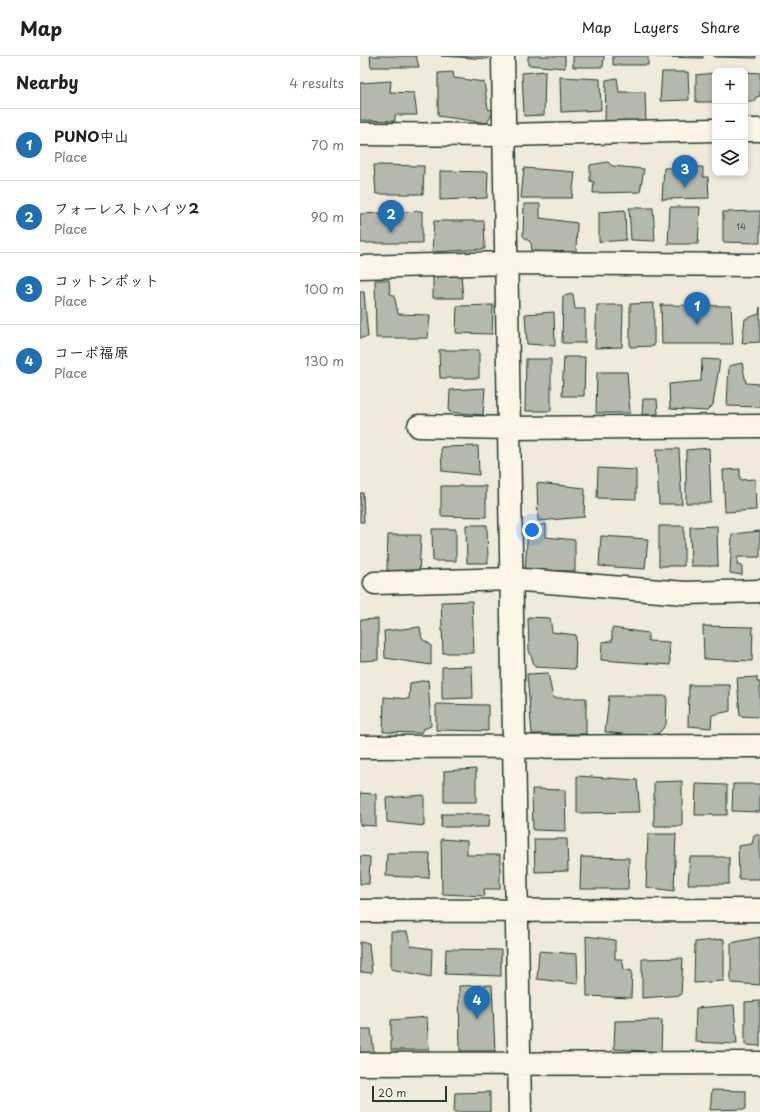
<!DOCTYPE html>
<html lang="en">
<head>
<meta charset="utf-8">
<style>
	body { margin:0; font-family:"Playpen Sans","Klee One",sans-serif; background:#f6f6f6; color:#202124 }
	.controls { position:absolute; right:12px; top:12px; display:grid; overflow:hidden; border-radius:8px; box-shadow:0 2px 6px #0003 }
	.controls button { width:36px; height:36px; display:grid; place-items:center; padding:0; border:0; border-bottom:1px solid #e0e0e0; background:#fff; color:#202124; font:20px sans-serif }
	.scale { position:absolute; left:12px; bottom:10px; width:75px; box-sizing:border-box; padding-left:4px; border:2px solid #1f3d34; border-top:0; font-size:11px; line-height:14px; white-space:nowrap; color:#1f3d34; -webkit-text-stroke:3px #fcf5e5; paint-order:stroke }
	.you { position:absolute; left:172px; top:474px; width:14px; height:14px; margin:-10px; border:3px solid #fff; border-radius:50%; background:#1a73e8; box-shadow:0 0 0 6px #1a73e833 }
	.badge { display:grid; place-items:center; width:26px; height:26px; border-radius:50%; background:#1f6fb2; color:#fff; font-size:13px; font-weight:700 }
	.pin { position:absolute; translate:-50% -33px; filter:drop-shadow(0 1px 2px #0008) }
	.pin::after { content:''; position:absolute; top:21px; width:14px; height:12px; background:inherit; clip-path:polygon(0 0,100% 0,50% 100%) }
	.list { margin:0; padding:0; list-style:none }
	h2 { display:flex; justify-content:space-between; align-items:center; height:52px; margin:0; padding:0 16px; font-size:17px }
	h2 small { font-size:13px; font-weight:400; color:#757577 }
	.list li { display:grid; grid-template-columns:26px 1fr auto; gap:12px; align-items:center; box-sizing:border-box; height:72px; padding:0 16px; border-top:1px solid #e0e0e0 }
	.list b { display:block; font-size:15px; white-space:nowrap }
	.list p { margin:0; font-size:13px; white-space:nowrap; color:#757577 }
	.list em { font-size:13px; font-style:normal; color:#757577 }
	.icon { flex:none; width:22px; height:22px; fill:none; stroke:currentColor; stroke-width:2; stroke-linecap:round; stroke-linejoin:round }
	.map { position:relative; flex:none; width:400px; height:1056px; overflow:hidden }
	header { display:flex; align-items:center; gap:24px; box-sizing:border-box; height:56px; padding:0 20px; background:#fff; border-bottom:1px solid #e0e0e0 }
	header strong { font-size:19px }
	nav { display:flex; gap:22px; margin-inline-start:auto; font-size:14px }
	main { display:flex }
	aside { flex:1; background:#fff }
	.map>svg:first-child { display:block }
	.building { fill:#b5b9ad; stroke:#1f3d34 }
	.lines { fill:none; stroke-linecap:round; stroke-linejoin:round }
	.minor-casing { stroke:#1f3d34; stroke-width:25 }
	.minor { stroke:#fcf5e5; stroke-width:22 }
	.labels { text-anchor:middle; stroke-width:3.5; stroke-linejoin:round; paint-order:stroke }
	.number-label { font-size:9px; fill:#445c52 }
</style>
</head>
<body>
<header>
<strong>Map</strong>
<nav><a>Map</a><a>Layers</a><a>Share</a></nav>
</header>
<main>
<aside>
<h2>Nearby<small>4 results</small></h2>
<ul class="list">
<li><span class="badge">1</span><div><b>PUNO中山</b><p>Place</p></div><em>70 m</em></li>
<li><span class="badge">2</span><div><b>フォーレストハイツ2</b><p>Place</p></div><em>90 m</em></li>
<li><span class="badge">3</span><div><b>コットンポット</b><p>Place</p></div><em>100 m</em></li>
<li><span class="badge">4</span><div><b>コーポ福原</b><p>Place</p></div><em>130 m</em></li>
</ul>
</aside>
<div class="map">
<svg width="400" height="1056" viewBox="0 0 400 1056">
	<rect width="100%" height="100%" fill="#efeada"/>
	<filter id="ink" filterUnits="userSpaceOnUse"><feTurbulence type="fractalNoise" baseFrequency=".025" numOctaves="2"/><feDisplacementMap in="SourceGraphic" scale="8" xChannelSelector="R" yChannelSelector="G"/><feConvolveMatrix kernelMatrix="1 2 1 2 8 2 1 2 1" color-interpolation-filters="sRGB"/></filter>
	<g filter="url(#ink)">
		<path class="building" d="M 10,0 L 56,0 L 59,11 L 11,11 Z
			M 81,0 L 129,0 L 128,3 Z
			M 168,0 L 205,0 L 205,12 L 168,9 Z
			M 213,0 L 244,0 L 243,11 L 213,11 Z
			M 253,0 L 288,0 L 288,9 L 253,9 Z
			M 295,0 L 343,0 L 343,2 L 295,1 Z
			M 354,0 L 396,0 L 396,2 L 354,1 Z
			M 185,15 L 184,59 L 164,60 L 162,17 Z
			M 93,16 L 94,22 L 124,26 L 128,53 L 134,55 L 127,67 L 78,60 L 78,17 Z
			M 302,16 L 328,16 L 329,44 L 300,45 Z
			M 385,16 L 400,17 L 400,40 L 396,41 L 394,45 L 385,45 Z
			M 355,17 L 355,46 L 336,46 L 336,19 Z
			M 200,21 L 240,23 L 241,54 L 201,56 Z
			M 257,22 L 259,36 L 285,36 L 286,67 L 245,65 L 246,24 Z
			M 31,25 L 30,36 L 54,37 L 57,59 L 35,59 L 35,65 L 0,64 L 0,27 Z
			M 248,106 L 252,110 L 284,113 L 280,136 L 233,137 L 234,126 L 230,125 L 230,109 Z
			M 14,109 L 64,110 L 63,138 L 16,138 Z
			M 343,111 L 343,121 L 348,121 L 349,142 L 302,143 L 304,112 Z
			M 164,112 L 215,116 L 212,142 L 161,142 Z
			M 80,115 L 128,116 L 127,142 L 80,144 Z
			M 164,148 L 180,148 L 180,162 L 217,167 L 216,197 L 172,195 L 171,187 L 163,180 Z
			M 310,151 L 340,151 L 338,188 L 308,188 Z
			M 269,152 L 293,152 L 295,185 L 271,184 Z
			M 265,154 L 266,184 L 239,186 L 239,156 Z
			M 62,155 L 62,187 L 1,187 L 0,158 Z
			M 400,155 L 400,187 L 363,186 L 363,156 Z
			M 74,165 L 124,165 L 125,193 L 72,196 Z
			M 101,219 L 103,242 L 73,242 L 73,221 Z
			M 15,224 L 29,224 L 30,238 L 34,239 L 38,258 L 70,259 L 68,282 L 16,282 Z
			M 0,236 L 4,236 L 8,281 L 0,282 Z
			M 213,238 L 215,253 L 225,253 L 225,287 L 202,287 L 203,240 Z
			M 294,247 L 294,290 L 270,291 L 270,248 Z
			M 133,249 L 132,278 L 96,277 L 97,250 Z
			M 237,249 L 263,249 L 262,291 L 235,292 Z
			M 301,249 L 371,250 L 373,288 L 302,288 Z
			M 400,251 L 400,286 L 382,287 L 385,263 L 399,258 Z
			M 194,256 L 195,290 L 167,288 L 165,258 Z
			M 79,294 L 119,294 L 119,322 L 80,322 Z
			M 204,301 L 225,301 L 224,340 L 202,340 Z
			M 166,303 L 191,303 L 191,355 L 165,355 Z
			M 342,303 L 360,304 L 353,349 L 347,355 L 310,353 L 309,328 L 341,325 Z
			M 382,307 L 386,327 L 400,328 L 400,351 L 367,350 L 369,310 Z
			M 237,316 L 267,316 L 270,357 L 236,357 Z
			M 125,332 L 123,359 L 89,356 L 90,334 Z
			M 283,343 L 297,343 L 298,358 L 282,359 Z
			M 118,390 L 119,419 L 82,415 L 81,391 Z
			M 349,392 L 351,447 L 326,447 L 326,394 Z
			M 296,393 L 319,393 L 322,448 L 299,448 Z
			M 238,412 L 276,414 L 276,443 L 237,442 Z
			M 380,413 L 380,424 L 395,423 L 396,454 L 365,456 L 363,414 Z
			M 177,427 L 225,432 L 224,461 L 178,465 Z
			M 81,430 L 126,430 L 126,461 L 81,460 Z
			M 0,437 L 3,437 L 4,466 L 0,466 Z
			M 186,468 L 186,481 L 215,484 L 215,515 L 165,514 L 168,472 Z
			M 106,469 L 127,469 L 128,507 L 107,507 Z
			M 299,470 L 324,470 L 324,510 L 299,510 Z
			M 357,470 L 358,510 L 331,510 L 330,471 Z
			M 72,473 L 96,473 L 96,505 L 73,505 Z
			M 400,475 L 400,501 L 378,501 L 377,509 L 382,510 L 382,519 L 370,517 L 372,478 Z
			M 28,479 L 61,479 L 59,519 L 27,514 Z
			M 241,480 L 288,483 L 285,513 L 239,510 Z
			M 112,545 L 114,597 L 83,597 L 81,546 Z
			M 168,561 L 190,562 L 192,576 L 216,579 L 215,613 L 175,611 L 169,594 Z
			M 18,563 L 18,604 L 0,605 L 0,564 Z
			M 343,570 L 393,571 L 392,605 L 344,603 Z
			M 60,571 L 62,583 L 71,589 L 71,609 L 25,602 L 24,575 Z
			M 252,572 L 288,577 L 288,585 L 309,586 L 310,609 L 241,604 L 242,586 L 252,585 Z
			M 112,610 L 113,642 L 82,643 L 82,611 Z
			M 188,617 L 193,642 L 226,642 L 226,678 L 172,678 L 167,618 Z
			M 397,621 L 397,626 L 400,626 L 400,661 L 380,660 L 377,622 Z
			M 68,624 L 71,670 L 63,673 L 61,677 L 23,676 L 24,641 L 49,643 L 50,627 Z
			M 329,629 L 370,629 L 370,655 L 352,659 L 351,672 L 328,670 Z
			M 249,640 L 307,640 L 306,669 L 298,678 L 270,679 L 245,676 Z
			M 76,648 L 128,649 L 128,675 L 76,674 Z
			M 116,713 L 116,746 L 84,746 L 84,715 Z
			M 217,720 L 277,724 L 280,756 L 217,757 Z
			M 322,725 L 322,770 L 294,770 L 294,726 Z
			M 336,728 L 367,729 L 367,759 L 335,759 Z
			M 373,728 L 400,728 L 400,756 L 372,755 Z
			M 172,733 L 205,734 L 206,775 L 173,774 Z
			M 0,737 L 16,738 L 16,770 L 0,769 Z
			M 64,739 L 64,770 L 27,766 L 26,742 Z
			M 82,758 L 130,758 L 129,771 L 81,771 Z
			M 288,778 L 316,778 L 314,835 L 286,831 Z
			M 394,779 L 400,779 L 400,823 L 379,823 L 378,790 L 392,788 Z
			M 81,783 L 107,785 L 107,799 L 140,799 L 140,833 L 124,833 L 125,840 L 82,838 Z
			M 174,783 L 207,783 L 208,815 L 175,816 Z
			M 27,797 L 70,797 L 69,822 L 26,820 Z
			M 0,800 L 10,801 L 9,828 L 0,828 Z
			M 221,801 L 269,802 L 268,833 L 220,833 Z
			M 330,801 L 369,801 L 369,828 L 328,828 Z
			M 31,876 L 47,876 L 51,890 L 72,893 L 71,921 L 31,913 Z
			M 226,880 L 255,884 L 255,903 L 262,903 L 264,913 L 272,915 L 271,942 L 227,940 Z
			M 400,881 L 400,929 L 371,927 L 371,887 Z
			M 364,883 L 364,925 L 334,927 L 335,886 Z
			M 0,886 L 9,887 L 12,917 L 0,916 Z
			M 86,893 L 141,894 L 141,920 L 85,918 Z
			M 179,895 L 217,898 L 218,928 L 177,923 Z
			M 323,902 L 321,939 L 282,942 L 282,903 Z
			M 132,929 L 135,995 L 100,995 L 99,930 Z
			M 400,945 L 400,990 L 385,989 L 385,946 Z
			M 374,949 L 377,988 L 335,986 L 336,952 Z
			M 67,961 L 69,994 L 31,994 L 31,964 Z
			M 302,964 L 301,996 L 254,993 L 255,965 Z
			M 0,973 L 11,973 L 14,998 L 0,998 Z
			M 352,1034 L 386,1035 L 386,1053 L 350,1054 Z
			M 130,1036 L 130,1056 L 94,1056 L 95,1037 Z"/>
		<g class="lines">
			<g class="minor-casing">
				<path id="minor" d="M 143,0 L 160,1056
					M 385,74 L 400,74
					M 0,78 L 144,79 L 355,74
					M 0,211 L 147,207 L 400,209
					M 59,370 L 149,372 L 400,370
					M 15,527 L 151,523 L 325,537 L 400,535
					M 0,691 L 400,690
					M 0,855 L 400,854
					M 0,1008 L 400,1007"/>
			</g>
			<use href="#minor" class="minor"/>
		</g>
	</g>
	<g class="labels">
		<g class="number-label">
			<text x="381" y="174">14</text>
		</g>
	</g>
</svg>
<div class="controls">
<button>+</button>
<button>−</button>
<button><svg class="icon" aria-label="layers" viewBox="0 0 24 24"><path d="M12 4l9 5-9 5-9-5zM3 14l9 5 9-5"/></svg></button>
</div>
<div class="scale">20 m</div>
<div class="you"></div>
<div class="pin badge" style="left:337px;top:269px">1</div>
<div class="pin badge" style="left:31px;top:177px">2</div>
<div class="pin badge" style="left:325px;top:132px">3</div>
<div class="pin badge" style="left:117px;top:963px">4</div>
</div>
</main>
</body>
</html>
